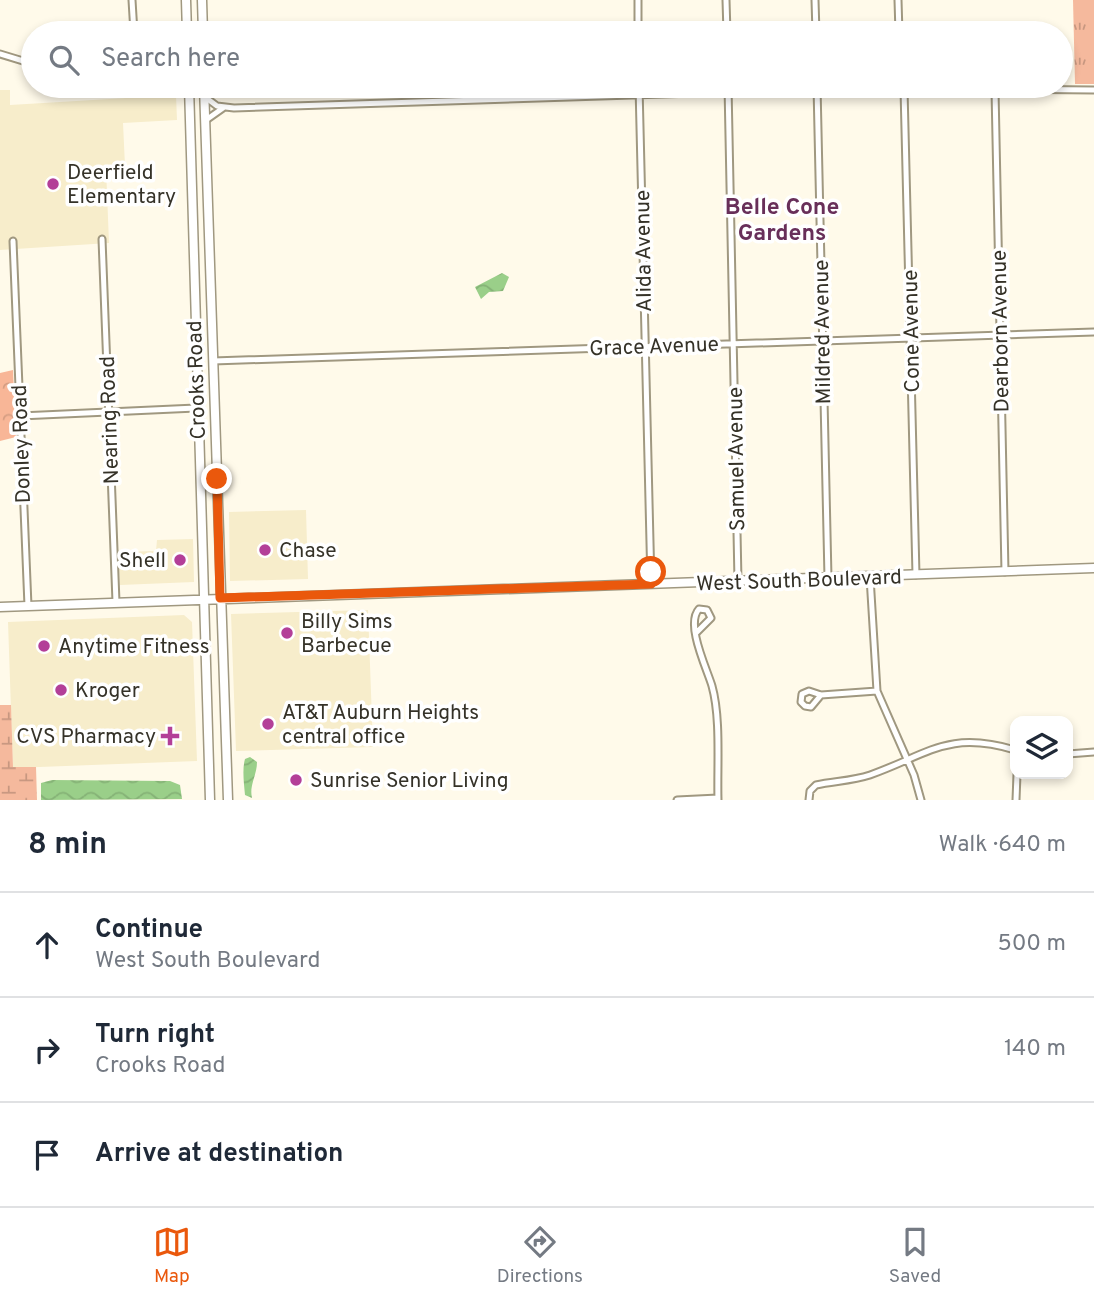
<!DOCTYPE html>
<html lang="en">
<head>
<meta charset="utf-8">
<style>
	body { margin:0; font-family:Overpass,sans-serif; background:#f2f2f3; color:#1f2937 }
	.controls { position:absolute; right:21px; bottom:21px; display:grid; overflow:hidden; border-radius:14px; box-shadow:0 4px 10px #0003 }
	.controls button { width:63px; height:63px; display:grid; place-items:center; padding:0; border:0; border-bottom:2px solid #e0e1e3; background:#fff; color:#1f2937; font:35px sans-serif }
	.stop { position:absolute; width:21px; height:21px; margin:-16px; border:5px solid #ea580c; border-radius:50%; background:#fff }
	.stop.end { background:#ea580c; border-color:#fff; box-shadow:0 2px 7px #0008 }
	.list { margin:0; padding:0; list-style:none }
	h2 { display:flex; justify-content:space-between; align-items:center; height:91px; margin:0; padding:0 28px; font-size:30px }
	h2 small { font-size:23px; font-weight:400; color:#747a83 }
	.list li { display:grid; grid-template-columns:46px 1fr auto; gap:21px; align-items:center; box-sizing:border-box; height:105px; padding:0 28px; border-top:2px solid #e0e1e3 }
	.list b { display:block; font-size:26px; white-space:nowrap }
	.list p { margin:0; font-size:23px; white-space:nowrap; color:#747a83 }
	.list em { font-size:23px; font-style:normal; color:#747a83 }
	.icon { flex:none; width:38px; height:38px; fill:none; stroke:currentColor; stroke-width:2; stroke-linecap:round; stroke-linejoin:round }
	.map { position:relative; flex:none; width:1094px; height:800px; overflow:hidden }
	.search { position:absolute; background:#fff; box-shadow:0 4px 10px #0003; left:21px; right:21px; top:21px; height:77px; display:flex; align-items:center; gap:18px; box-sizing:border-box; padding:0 24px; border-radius:38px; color:#747a83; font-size:26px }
	.sheet { height:406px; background:#fff }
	nav { display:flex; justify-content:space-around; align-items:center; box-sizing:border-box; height:98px; border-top:2px solid #e0e1e3; background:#fff; font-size:19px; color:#747a83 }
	nav a { display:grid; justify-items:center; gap:4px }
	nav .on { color:#ea580c }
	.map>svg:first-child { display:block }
	.built { fill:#f7edcb }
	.forest { fill:url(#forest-crowns) }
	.wetland { fill:url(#wetland-marsh) }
	.park { fill:url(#park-tufts) }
	.water { fill:url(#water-waves) }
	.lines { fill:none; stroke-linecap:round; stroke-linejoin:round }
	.street-casing { stroke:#a09880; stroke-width:9 }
	.secondary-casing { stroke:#a09880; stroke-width:11 }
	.street { stroke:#fff; stroke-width:5 }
	.secondary { stroke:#fff; stroke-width:8 }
	.route { stroke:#ea580c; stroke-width:9 }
	.poi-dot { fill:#b33f98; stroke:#fff; stroke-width:2.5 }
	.labels { text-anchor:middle; stroke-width:7; stroke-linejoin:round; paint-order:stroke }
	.poi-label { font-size:21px; fill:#353228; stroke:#fff; text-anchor:start }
	.street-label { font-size:21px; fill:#353228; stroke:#fff }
	.neighbourhood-label { font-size:23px; font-weight:bold; fill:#682f59; stroke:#fff }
</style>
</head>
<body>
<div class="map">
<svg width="1094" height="800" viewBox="0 0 1094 800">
	<defs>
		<pattern id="forest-crowns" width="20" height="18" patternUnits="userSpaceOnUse" patternTransform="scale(1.75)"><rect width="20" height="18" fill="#f8b697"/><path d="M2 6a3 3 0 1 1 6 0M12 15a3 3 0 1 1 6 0" fill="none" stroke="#d59d82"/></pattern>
		<pattern id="wetland-marsh" width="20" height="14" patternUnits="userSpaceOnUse" patternTransform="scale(1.75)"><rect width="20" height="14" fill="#f5b99d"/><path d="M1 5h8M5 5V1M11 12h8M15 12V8" fill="none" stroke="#c79780"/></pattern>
		<pattern id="park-tufts" width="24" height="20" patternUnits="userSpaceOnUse" patternTransform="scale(1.75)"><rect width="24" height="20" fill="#f5b99d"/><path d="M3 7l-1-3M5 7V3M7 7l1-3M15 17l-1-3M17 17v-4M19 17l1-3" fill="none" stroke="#c79780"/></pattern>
		<pattern id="water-waves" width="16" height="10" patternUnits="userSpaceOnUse" patternTransform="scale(1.75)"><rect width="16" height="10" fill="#9acf89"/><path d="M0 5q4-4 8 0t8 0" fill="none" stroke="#85b276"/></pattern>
	</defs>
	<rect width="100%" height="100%" fill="#fffaea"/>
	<path class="built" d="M 0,90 L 10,90 L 10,105 L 176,95 L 177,120 L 123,123 L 125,166 L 106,168 L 109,243 L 0,250 Z
		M 306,510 L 308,579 L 230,581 L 229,512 Z
		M 193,539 L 194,582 L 120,585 L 118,552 L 156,551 L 157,540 Z
		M 368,610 L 373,747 L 236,751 L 231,614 Z
		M 184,615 L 192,622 L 197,761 L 13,768 L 8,622 Z"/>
	<path class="forest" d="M 13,370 L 16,437 L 0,441 L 0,373 Z"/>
	<path class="wetland" d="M 0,705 L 11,705 L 13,767 L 36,767 L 37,800 L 0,800 Z"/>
	<path class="park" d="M 1073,0 L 1094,0 L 1094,84 L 1075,84 Z"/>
	<path class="water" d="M 502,273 L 509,277 L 503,291 L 489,292 L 481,299 L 475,287 Z
		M 250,757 L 257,762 C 257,775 249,785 252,798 L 245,795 C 244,784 242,769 245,759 Z
		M 52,780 L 170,781 L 180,785 L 182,799 L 41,800 L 41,783 Z"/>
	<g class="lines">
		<g class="street-casing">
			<path id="street" d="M 132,0 L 134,33
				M 638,0 L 638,33
				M 726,0 L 727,33
				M 815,0 L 816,33
				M 898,0 L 899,33
				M 0,54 L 33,64
				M 639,86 L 651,584
				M 728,86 L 738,581
				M 817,86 L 828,578
				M 904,89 L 916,575
				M 995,90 L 1005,572
				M 205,97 L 217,106 L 234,108 L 850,88 L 1094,90
				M 206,120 L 223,108
				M 102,239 L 116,602
				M 13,241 L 28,606
				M 213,361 L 1094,332
				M 20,416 L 196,408
				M 870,577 L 877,691 L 914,775 L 921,800
				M 697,632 L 711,618 L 707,610 L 699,609 C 685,624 707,669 712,686 C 721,718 717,766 718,800
				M 821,695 L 811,707 L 805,706 L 801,702 L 802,694 L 809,691 L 821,695 L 877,691
				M 1068,754 L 1094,752
				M 677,800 L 718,798
				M 809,800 L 810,791 L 816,785 C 834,781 852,781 870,775 C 929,754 948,730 1015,750
				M 1016,800 L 1017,774"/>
		</g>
		<g class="secondary-casing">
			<path id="secondary" d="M 186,0 L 187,33
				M 202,0 L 203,33
				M 189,86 L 210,800
				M 204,86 L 228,800
				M 0,607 L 1094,568"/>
		</g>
		<use href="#street" class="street"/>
		<use href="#secondary" class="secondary"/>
	</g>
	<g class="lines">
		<path class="route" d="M 217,479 L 220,598 L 651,584 L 651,572"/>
	</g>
	<g class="poi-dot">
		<circle cx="53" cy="184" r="7"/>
		<circle cx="265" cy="550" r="7"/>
		<circle cx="180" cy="560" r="7"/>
		<circle cx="287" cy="633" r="7"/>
		<circle cx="44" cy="646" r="7"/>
		<circle cx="61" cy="690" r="7"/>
		<circle cx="268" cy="724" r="7"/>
		<path d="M166.5 725.5h7v7h7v7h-7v7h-7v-7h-7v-7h7z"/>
		<circle cx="296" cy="780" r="7"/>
	</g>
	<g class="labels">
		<g class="poi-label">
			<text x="67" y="179">Deerfield<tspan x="67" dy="24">Elementary</tspan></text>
			<text x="279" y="557">Chase</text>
			<text x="166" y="567" text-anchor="end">Shell</text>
			<text x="301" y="628">Billy Sims<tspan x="301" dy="24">Barbecue</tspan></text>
			<text x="58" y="653">Anytime Fitness</text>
			<text x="75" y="697">Kroger</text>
			<text x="282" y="719">AT&amp;T Auburn Heights<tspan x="282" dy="24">central office</tspan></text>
			<text x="156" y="743" text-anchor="end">CVS Pharmacy</text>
			<text x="310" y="787">Sunrise Senior Living</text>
		</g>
		<g class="street-label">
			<text transform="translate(643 251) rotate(-91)" y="7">Alida Avenue</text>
			<text transform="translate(911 331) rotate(-91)" y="7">Cone Avenue</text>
			<text transform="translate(1000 331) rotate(-91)" y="7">Dearborn Avenue</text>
			<text transform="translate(822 332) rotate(-91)" y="7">Mildred Avenue</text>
			<text transform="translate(654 346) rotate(-2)" y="7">Grace Avenue</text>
			<text transform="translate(196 380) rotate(-92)" y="7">Crooks Road</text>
			<text transform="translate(109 420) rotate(-92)" y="7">Nearing Road</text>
			<text transform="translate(21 444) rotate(-92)" y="7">Donley Road</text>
			<text transform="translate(736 459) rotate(-91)" y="7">Samuel Avenue</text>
			<text transform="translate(799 580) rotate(-2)" y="7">West South Boulevard</text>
		</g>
		<g class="neighbourhood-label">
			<text x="782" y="214">Belle Cone<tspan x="782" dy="26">Gardens</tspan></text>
		</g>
	</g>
</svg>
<div class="controls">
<button><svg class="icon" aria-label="layers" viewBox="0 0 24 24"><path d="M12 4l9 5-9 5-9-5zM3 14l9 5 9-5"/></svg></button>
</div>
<div class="stop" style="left:651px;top:572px"></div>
<div class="stop end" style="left:217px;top:479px"></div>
<div class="search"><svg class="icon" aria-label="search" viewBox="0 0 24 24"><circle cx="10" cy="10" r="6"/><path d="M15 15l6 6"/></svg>Search here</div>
</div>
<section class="sheet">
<h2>8 min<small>Walk · 640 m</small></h2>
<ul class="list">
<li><svg class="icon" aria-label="ahead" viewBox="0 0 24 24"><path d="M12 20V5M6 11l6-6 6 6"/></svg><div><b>Continue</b><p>West South Boulevard</p></div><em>500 m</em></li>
<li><svg class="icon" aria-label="right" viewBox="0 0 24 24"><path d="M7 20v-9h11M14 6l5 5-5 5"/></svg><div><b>Turn right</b><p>Crooks Road</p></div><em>140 m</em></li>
<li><svg class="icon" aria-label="arrive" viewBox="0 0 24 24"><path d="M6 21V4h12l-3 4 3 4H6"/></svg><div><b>Arrive at destination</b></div></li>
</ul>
</section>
<nav>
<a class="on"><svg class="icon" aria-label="map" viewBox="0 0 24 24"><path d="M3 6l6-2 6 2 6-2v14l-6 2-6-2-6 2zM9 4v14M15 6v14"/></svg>Map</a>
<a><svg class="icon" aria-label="directions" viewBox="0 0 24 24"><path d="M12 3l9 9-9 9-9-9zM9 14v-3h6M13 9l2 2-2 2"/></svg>Directions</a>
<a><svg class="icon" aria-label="saved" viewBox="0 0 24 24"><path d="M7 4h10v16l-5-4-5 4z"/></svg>Saved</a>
</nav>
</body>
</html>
